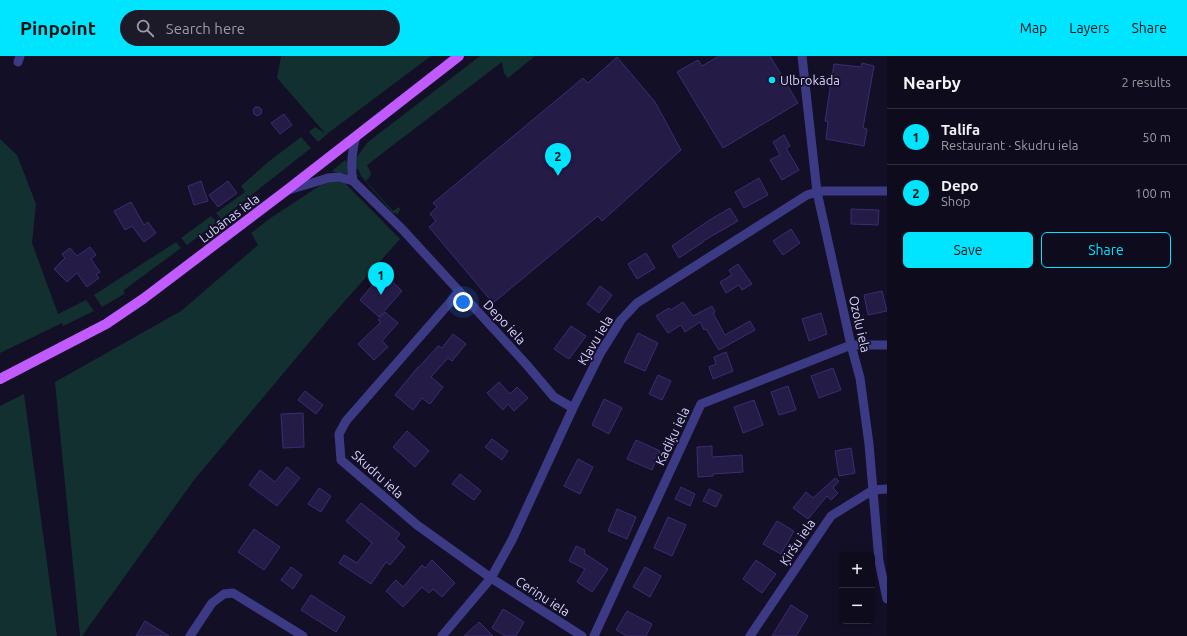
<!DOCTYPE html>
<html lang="en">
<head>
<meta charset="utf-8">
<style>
	body { margin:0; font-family:Ubuntu,sans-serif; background:#1c1929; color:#f1f3f6 }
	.controls { position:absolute; right:12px; bottom:12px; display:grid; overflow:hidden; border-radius:6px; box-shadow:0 2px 10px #0003 }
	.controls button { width:36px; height:36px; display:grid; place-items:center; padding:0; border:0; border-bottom:1px solid #2e2b3b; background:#0e0b1c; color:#f1f3f6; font:20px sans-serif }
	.you { position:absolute; left:463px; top:246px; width:14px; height:14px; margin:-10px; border:3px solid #fff; border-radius:50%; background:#1a73e8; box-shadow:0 0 0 6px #1a73e833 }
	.badge { display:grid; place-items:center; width:26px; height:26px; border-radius:50%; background:#00e5ff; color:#111; font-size:13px; font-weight:700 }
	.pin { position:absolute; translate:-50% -33px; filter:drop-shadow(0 1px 2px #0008) }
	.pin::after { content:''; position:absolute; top:21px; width:14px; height:12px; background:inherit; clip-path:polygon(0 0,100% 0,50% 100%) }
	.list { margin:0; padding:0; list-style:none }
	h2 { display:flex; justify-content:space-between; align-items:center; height:52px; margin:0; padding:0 16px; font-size:17px }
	h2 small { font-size:13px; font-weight:400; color:#9b9ba3 }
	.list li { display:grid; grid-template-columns:26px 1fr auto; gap:12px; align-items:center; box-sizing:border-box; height:56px; padding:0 16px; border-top:1px solid #2e2b3b }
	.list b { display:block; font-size:15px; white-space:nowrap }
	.list p { margin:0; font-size:13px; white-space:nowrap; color:#9b9ba3 }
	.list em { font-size:13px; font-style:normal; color:#9b9ba3 }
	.actions { display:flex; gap:8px; padding:12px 16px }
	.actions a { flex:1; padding:9px 0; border:1px solid #00e5ff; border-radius:6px; text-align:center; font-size:14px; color:#00e5ff }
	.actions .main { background:#00e5ff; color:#111 }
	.icon { flex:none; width:22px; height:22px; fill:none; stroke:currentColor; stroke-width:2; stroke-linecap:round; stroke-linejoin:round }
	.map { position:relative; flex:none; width:887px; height:580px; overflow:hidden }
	header { display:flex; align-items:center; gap:24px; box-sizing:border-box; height:56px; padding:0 20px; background:#00e5ff; color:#111 }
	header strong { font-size:19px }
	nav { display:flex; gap:22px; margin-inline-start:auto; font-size:14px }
	.search { width:280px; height:36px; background:#1c1929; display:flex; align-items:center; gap:10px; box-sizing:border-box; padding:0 14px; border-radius:22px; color:#9b9ba3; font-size:15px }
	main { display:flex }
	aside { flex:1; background:#0e0b1c }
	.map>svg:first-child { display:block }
	.green { fill:#12302f }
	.building { fill:#241b47; stroke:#3b2d73 }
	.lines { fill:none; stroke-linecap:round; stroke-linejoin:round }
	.minor { stroke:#3d3a85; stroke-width:9 }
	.primary { stroke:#c25bff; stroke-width:10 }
	.poi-dot { fill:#00e5ff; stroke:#130f26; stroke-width:1.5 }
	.labels { text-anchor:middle; stroke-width:3.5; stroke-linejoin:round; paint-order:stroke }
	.poi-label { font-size:13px; fill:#d9d4ff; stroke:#130f26; text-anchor:start }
	.street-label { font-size:13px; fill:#d9d4ff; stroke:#130f26 }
</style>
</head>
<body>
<header>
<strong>Pinpoint</strong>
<div class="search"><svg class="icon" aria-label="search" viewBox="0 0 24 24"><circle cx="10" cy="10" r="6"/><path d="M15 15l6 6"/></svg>Search here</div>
<nav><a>Map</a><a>Layers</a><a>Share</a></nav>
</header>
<main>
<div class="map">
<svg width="887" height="580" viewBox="0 0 887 580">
	<rect width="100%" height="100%" fill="#130f26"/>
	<path class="green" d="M 281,0 L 431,0 L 327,78 L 318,86 L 309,76 L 315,71 L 325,77 L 277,22 Z
		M 480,0 L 535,0 L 508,22 L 504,17 L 502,6 L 367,109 L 370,115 L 371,119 L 366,125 L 393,155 L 399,151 L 400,153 L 398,158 L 393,157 L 361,120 L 358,113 L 355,113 L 356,102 L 368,86 Z
		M 301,81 L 311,92 L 221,163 L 216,157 L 245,136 L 241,130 L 268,106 Z
		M 0,83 L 17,99 L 36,148 L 32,187 L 58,258 L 86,244 L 94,255 L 63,270 L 62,267 L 0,297 Z
		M 345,104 L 347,106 L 347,118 L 333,116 L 333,114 Z
		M 331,125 L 344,126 L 400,183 L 328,264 L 194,424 L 82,580 L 80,580 L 55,326 L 181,255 L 258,189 L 251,177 L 272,161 L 324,127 Z
		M 211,160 L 217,166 L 187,189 L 181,182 Z
		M 176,186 L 181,192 L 124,234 L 124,238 L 102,251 L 94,239 Z
		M 24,338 L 57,580 L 0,580 L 0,350 Z"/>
	<path class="building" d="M 719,0 L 770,0 L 798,47 L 723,92 L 677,16 L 698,4 L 702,10 Z
		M 617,1 L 655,46 L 681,94 L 602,165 L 598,160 L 493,247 L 429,171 L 436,165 L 430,158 L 437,151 L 433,147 L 583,22 L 588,27 Z
		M 862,7 L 874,10 L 863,72 L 867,73 L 864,90 L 826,83 L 828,66 L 825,65 L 834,8 L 861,11 Z
		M 255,51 L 259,51 L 262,54 L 261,58 L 257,60 L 254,58 L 253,54 Z
		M 284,58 L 292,69 L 280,78 L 271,67 Z
		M 784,79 L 790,90 L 786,92 L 799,114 L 782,124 L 770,104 L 780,99 L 773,86 Z
		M 759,122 L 768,139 L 744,152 L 735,136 Z
		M 201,125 L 208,145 L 194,149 L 188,130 Z
		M 228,125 L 237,137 L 218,151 L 209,139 Z
		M 131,146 L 144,169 L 148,166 L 156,177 L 144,186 L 132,170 L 125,174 L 114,155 Z
		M 730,152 L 738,165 L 703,185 L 703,186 L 679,202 L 672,190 L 708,165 Z
		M 851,153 L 879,154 L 878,169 L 851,168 Z
		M 791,173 L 800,187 L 783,199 L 773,185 Z
		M 90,191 L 96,199 L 91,203 L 100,216 L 96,219 L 99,222 L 87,231 L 77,217 L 67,226 L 54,213 L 65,202 L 62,198 L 70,192 L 77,200 Z
		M 646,197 L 655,212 L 637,223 L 628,208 Z
		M 738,208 L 752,228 L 742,234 L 739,229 L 726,237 L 720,226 L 732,219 L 729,214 Z
		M 383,217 L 402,235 L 379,261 L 360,244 Z
		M 600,230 L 612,239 L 599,257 L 587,248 Z
		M 882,235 L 887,255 L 868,259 L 864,239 Z
		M 683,246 L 693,260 L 712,250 L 715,256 L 713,257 L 725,279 L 750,265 L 755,274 L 719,294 L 706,273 L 704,274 L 700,266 L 685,276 L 681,269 L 668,277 L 656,260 L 669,252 L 671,254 Z
		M 385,256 L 398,267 L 382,285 L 388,291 L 374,304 L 358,288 L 381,266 L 378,264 Z
		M 821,257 L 827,278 L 809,285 L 802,263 Z
		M 571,270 L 586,280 L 569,303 L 554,293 Z
		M 638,277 L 658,287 L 645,315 L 624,306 Z
		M 453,278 L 466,288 L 452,305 L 448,302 L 431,321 L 443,331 L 430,348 L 422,342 L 413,354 L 395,339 L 418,311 L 419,311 L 438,290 L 442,292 Z
		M 726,296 L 733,315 L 713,323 L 709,311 L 716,308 L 714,301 Z
		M 833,312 L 841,334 L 819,342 L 811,320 Z
		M 658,319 L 671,325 L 662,344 L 649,338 Z
		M 499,326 L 510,338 L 517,331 L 528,342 L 514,355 L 508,348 L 503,354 L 487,337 Z
		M 788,330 L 796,354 L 779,359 L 771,336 Z
		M 305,335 L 323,349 L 316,358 L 298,344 Z
		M 604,343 L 622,352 L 609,378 L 592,369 Z
		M 754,344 L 763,369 L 743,377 L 734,351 Z
		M 303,357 L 304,391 L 283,392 L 281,358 Z
		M 407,375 L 429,395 L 415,411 L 393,391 Z
		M 492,383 L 508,395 L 502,404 L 485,391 Z
		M 636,384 L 660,395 L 652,414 L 627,403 Z
		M 712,390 L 712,401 L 742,399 L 743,416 L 713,418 L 713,420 L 698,421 L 697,391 Z
		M 851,392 L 855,417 L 839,420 L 835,395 Z
		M 578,403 L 593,411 L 580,438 L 564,430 Z
		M 287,411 L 300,422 L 277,450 L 249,429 L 260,414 L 275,426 Z
		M 460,418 L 481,435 L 474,444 L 452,428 Z
		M 835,422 L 839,425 L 833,432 L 838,437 L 831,444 L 827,440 L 808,463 L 793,452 L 806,436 L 813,442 Z
		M 681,431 L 695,438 L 690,450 L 675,443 Z
		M 319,432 L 331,440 L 321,456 L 308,448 Z
		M 709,433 L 722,439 L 716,451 L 703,445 Z
		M 361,447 L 400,478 L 396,483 L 405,491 L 390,509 L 386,506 L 371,528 L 339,507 L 344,499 L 357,507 L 372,487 L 346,465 Z
		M 617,453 L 636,461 L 627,483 L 608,475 Z
		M 668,461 L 686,469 L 672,500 L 654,492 Z
		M 777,465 L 794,475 L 781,498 L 763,488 Z
		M 254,473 L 280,491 L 264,514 L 238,496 Z
		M 576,490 L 585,494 L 584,497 L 608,513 L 592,536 L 577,526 L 585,513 L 569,505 Z
		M 432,504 L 455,527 L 442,541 L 433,533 L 429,537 L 422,531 L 403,551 L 386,535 L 396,524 L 403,531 L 422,509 L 425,512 Z
		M 756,504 L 776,518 L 762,537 L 743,523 Z
		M 291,511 L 302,519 L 293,533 L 281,524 Z
		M 645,511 L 661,520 L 650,541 L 633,531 Z
		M 311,539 L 345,561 L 336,576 L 301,554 Z
		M 791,549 L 808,560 L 796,580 L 772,580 Z
		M 503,553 L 524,566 L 516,580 L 505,580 L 492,572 Z
		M 627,555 L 652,568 L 646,580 L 627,580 L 616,574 Z
		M 145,565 L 169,580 L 136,580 Z
		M 479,566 L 493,580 L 464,580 Z"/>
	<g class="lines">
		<path class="minor" d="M 802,0 L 817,136 L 851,289 L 860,322 L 869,388 L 879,505 L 887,543
			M 18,6 L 20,0
			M 353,125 C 350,109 352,95 356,80
			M 288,134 L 312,127 L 328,122 L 339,121 L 353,125 L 403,174 L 526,308 L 554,341 L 573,352
			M 459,236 L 346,365 L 339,378 L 341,404 L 417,469 L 491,522 L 582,580
			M 190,580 L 212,547 L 224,538 L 233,537 L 303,580
			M 442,580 L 491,522 L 512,484 L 573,352 L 601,296 L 621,264 L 637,247 L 807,139 L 817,136 L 824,135 L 887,135
			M 594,580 L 701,348 L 851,289 L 887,289
			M 750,580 L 831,460 L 873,434 L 887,433"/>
		<path class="primary" d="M 0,323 L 106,268 L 143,243 L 287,134 L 459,0"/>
	</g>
	<circle class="poi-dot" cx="772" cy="24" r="4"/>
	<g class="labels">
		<g class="poi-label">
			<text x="780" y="29">Ulbrokāda</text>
		</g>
		<g class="street-label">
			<text transform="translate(229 162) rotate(-37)" y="5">Lubānas iela</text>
			<text transform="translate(505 266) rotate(47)" y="5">Depo iela</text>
			<text transform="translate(860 268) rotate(77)" y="5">Ozolu iela</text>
			<text transform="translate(595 284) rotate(-59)" y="5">Kļavu iela</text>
			<text transform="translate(672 380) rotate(-65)" y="5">Kadiķu iela</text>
			<text transform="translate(378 418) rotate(42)" y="5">Skudru iela</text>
			<text transform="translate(797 486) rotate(-56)" y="5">Ķiršu iela</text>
			<text transform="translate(543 540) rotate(33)" y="5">Ceriņu iela</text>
		</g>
	</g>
</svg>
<div class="controls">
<button>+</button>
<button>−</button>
</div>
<div class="you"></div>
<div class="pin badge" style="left:381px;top:239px">1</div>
<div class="pin badge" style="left:558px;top:120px">2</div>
</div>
<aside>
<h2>Nearby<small>2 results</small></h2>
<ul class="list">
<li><span class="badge">1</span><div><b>Talifa</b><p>Restaurant · Skudru iela</p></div><em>50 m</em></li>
<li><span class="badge">2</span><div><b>Depo</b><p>Shop</p></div><em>100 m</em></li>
</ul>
<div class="actions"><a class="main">Save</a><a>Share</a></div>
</aside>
</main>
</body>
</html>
